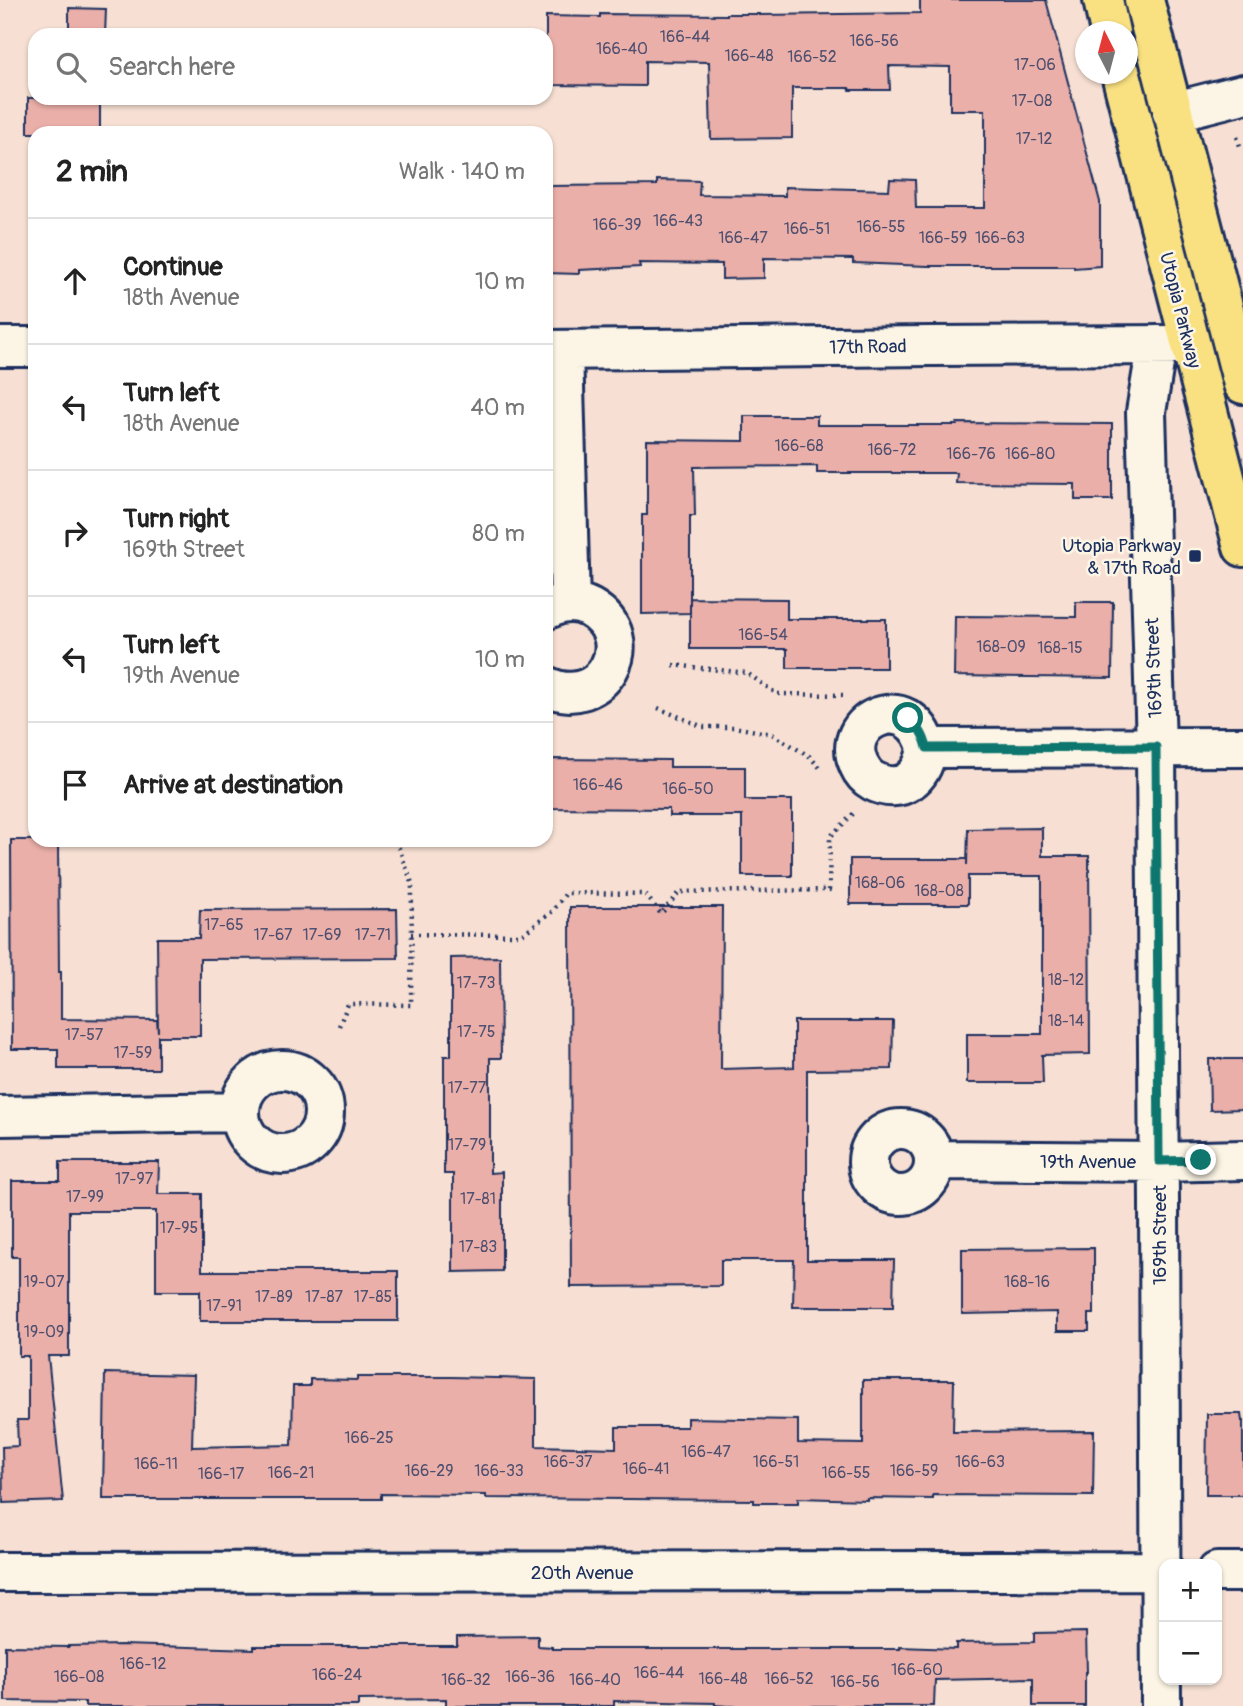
<!DOCTYPE html>
<html lang="en">
<head>
<meta charset="utf-8">
<style>
	body { margin:0; font-family:Pangolin,sans-serif; background:#f6f6f6; color:#222 }
	.controls { position:absolute; right:21px; bottom:21px; display:grid; overflow:hidden; border-radius:14px; box-shadow:0 2px 5px #0004 }
	.controls button { width:63px; height:63px; display:grid; place-items:center; padding:0; border:0; border-bottom:2px solid #e0e0e0; background:#fff; color:#222; font:35px sans-serif }
	.compass { position:absolute; left:1075px; top:21px; width:63px; height:63px; border-radius:50%; background:#fff; box-shadow:0 2px 5px #0004; rotate:354deg }
	.stop { position:absolute; width:21px; height:21px; margin:-16px; border:5px solid #0f766e; border-radius:50%; background:#fff }
	.stop.end { background:#0f766e; border-color:#fff; box-shadow:0 2px 7px #0008 }
	.list { margin:0; padding:0; list-style:none }
	h2 { display:flex; justify-content:space-between; align-items:center; height:91px; margin:0; padding:0 28px; font-size:30px }
	h2 small { font-size:23px; font-weight:400; color:#767676 }
	.list li { display:grid; grid-template-columns:46px 1fr auto; gap:21px; align-items:center; box-sizing:border-box; height:126px; padding:0 28px; border-top:2px solid #e0e0e0 }
	.list b { display:block; font-size:26px; white-space:nowrap }
	.list p { margin:0; font-size:23px; white-space:nowrap; color:#767676 }
	.list em { font-size:23px; font-style:normal; color:#767676 }
	.icon { flex:none; width:38px; height:38px; fill:none; stroke:currentColor; stroke-width:2; stroke-linecap:round; stroke-linejoin:round }
	.map { position:relative; flex:none; width:1243px; height:1706px; overflow:hidden }
	.search { position:absolute; background:#fff; box-shadow:0 2px 5px #0004; left:28px; top:28px; width:525px; height:77px; display:flex; align-items:center; gap:18px; box-sizing:border-box; padding:0 24px; border-radius:21px; color:#767676; font-size:26px }
	.panel { position:absolute; background:#fff; box-shadow:0 2px 5px #0004; left:28px; top:126px; width:525px; height:721px; border-radius:21px }
	.map>svg:first-child { display:block }
	.building { fill:#eaafa8; stroke:#1b2f5e; stroke-width:2 }
	.lines { fill:none; stroke-linecap:round; stroke-linejoin:round }
	.minor-casing { stroke:#1b2f5e; stroke-width:44 }
	.major-casing { stroke:#1b2f5e; stroke-width:44 }
	.path { stroke:#1b2f5e; stroke-width:4.5; stroke-dasharray:2 5; stroke-linecap:butt }
	.minor { stroke:#fcf5e5; stroke-width:38 }
	.major { stroke:#f9e181; stroke-width:38 }
	.route { stroke:#0f766e; stroke-width:9 }
	.poi-dot { fill:#1b2f5e; stroke:#fcf5e5; stroke-width:2.5 }
	.labels { text-anchor:middle; stroke-width:5; stroke-linejoin:round; paint-order:stroke }
	.number-label { font-size:16px; fill:#4f4f70 }
	.street-label { font-size:19px; fill:#1b2f5e; stroke:#fcf5e5 }
	.poi-label { font-size:19px; fill:#1b2f5e; stroke:#fcf5e5; text-anchor:end }
</style>
</head>
<body>
<div class="map">
<svg width="1243" height="1706" viewBox="0 0 1243 1706">
	<rect width="100%" height="100%" fill="#f7e0d3"/>
	<filter id="ink" filterUnits="userSpaceOnUse"><feTurbulence type="fractalNoise" baseFrequency=".0143" numOctaves="2"/><feDisplacementMap in="SourceGraphic" scale="14" xChannelSelector="R" yChannelSelector="G"/><feConvolveMatrix kernelMatrix="1 2 1 2 8 2 1 2 1" color-interpolation-filters="sRGB"/></filter>
	<g filter="url(#ink)">
		<path class="building" d="M 920,0 L 1046,0 L 1100,202 L 1100,266 L 1074,268 L 1074,266 L 928,266 L 853,263 L 853,259 L 764,258 L 764,278 L 722,279 L 722,264 L 639,263 L 640,267 L 579,270 L 579,274 L 546,273 L 546,186 L 657,185 L 657,180 L 700,181 L 699,195 L 785,196 L 785,187 L 889,190 L 890,179 L 915,180 L 916,208 L 985,208 L 985,110 L 950,110 L 950,67 L 889,66 L 890,90 L 850,90 L 849,88 L 792,88 L 792,138 L 711,139 L 709,62 L 645,61 L 645,86 L 546,85 L 546,16 L 600,17 L 600,14 L 727,15 L 727,14 L 760,14 L 760,15 L 920,13 Z
			M 69,8 L 106,9 L 105,35 L 69,35 Z
			M 28,98 L 100,98 L 100,133 L 28,133 Z
			M 744,416 L 817,416 L 817,425 L 957,425 L 957,423 L 1112,424 L 1112,500 L 1075,500 L 1075,484 L 956,483 L 957,473 L 817,473 L 817,466 L 694,467 L 695,516 L 690,516 L 690,613 L 642,614 L 642,515 L 647,515 L 647,440 L 744,441 Z
			M 690,598 L 787,599 L 787,619 L 886,619 L 886,668 L 787,668 L 787,649 L 690,649 Z
			M 1076,602 L 1113,602 L 1112,678 L 954,676 L 955,616 L 1076,617 Z
			M 546,759 L 670,760 L 670,767 L 745,767 L 745,800 L 792,800 L 792,876 L 742,876 L 742,816 L 669,816 L 669,809 L 546,808 Z
			M 1042,828 L 1042,856 L 1089,856 L 1090,1054 L 1042,1055 L 1043,1083 L 967,1083 L 967,1034 L 1042,1034 L 1042,876 L 968,876 L 968,904 L 850,904 L 850,859 L 967,859 L 967,865 L 968,829 Z
			M 11,840 L 58,840 L 59,972 L 61,972 L 61,1019 L 157,1020 L 158,1032 L 157,938 L 199,938 L 200,910 L 397,909 L 398,958 L 200,959 L 200,1036 L 158,1036 L 158,1069 L 58,1069 L 58,1049 L 12,1049 Z
			M 570,907 L 722,907 L 721,1069 L 794,1067 L 794,1021 L 893,1021 L 892,1069 L 807,1070 L 807,1260 L 894,1260 L 893,1307 L 793,1307 L 794,1260 L 721,1260 L 721,1286 L 571,1287 Z
			M 500,957 L 501,1058 L 490,1058 L 490,1173 L 502,1172 L 502,1271 L 453,1272 L 453,1174 L 444,1174 L 444,1056 L 451,1056 L 451,958 Z
			M 1209,1059 L 1243,1059 L 1243,1109 L 1210,1110 Z
			M 60,1162 L 159,1162 L 158,1194 L 202,1194 L 202,1271 L 398,1271 L 398,1321 L 200,1321 L 200,1291 L 156,1291 L 156,1211 L 69,1211 L 69,1356 L 48,1356 L 63,1501 L 3,1503 L 2,1447 L 18,1446 L 17,1420 L 28,1420 L 28,1356 L 19,1356 L 19,1257 L 12,1257 L 12,1181 L 60,1181 Z
			M 1094,1248 L 1094,1314 L 1089,1314 L 1089,1331 L 1057,1331 L 1057,1312 L 962,1314 L 962,1249 Z
			M 105,1373 L 194,1375 L 192,1447 L 292,1445 L 293,1386 L 310,1386 L 310,1379 L 357,1380 L 357,1377 L 451,1377 L 536,1379 L 536,1446 L 616,1448 L 616,1427 L 687,1427 L 687,1418 L 798,1420 L 798,1443 L 863,1444 L 863,1380 L 954,1380 L 953,1432 L 1094,1431 L 1093,1496 L 933,1495 L 933,1499 L 867,1498 L 867,1500 L 798,1498 L 798,1503 L 754,1503 L 754,1500 L 486,1498 L 486,1495 L 381,1494 L 381,1499 L 103,1499 Z
			M 1207,1414 L 1241,1414 L 1242,1421 L 1243,1421 L 1243,1495 L 1206,1495 Z
			M 1086,1632 L 1087,1672 L 1085,1672 L 1085,1706 L 1033,1706 L 1033,1678 L 935,1680 L 934,1706 L 728,1706 L 715,1705 L 715,1703 L 614,1701 L 614,1706 L 446,1706 L 446,1699 L 358,1700 L 358,1706 L 85,1706 L 85,1702 L 5,1701 L 5,1646 L 68,1647 L 68,1646 L 123,1645 L 254,1649 L 254,1646 L 457,1646 L 457,1637 L 538,1636 L 538,1646 L 552,1647 L 552,1649 L 900,1649 L 900,1647 L 956,1649 L 956,1643 L 1034,1642 L 1034,1633 Z"/>
		<g class="lines">
			<g class="minor-casing">
				<path id="minor" d="M 1172,112 L 1243,94
					M 1157,345 L 1146,412 L 1156,747 L 1159,1202 L 1161,1706
					M 0,347 L 35,347
					M 546,350 L 931,346 L 1181,345
					M 563,350 L 570,603
					M 546,686 C 602,713 643,638 590,608 C 577,601 561,602 548,609
					M 927,748 C 923,777 902,796 873,781 C 866,777 862,772 859,765 C 838,720 911,687 927,748 L 1243,747
					M240 1112a42 42 0 1 1 84 0a42 42 0 1 1-84 0Z
					M 0,1116 L 240,1112
					M868 1162a33 33 0 1 1 66 0a33 33 0 1 1-66 0Z
					M 934,1160 L 1159,1162 L 1243,1160
					M 0,1572 L 1164,1571
					M 1217,1572 L 1243,1572"/>
			</g>
			<g class="major-casing">
				<path id="major" d="M 1103,0 L 1110,32
					M 1144,0 L 1243,384
					M 1121,74 L 1243,547"/>
			</g>
			<path class="path" d="M 1237,137 L 1241,149
				M 673,665 L 747,673 L 777,694 L 844,695
				M 658,708 L 703,727 L 734,727 L 772,734 L 809,756 L 823,771
				M 411,934 L 521,935 L 553,911 L 566,893 L 645,894 L 661,914 L 679,892 L 829,890 L 830,837 L 855,812
				M 339,1026 L 348,1004 L 411,1005 L 412,883 L 396,840"/>
			<use href="#minor" class="minor"/>
			<use href="#major" class="major"/>
		</g>
	</g>
	<g class="lines" filter="url(#ink)">
		<path class="route" d="M 908,718 C 919,727 924,735 927,748 L 1156,747 L 1159,1161 L 1201,1160"/>
	</g>
	<rect class="poi-dot" x="1188" y="549" width="14" height="14" rx="3.5"/>
	<g class="labels">
		<g class="number-label">
			<text x="685" y="42">166-44</text>
			<text x="874" y="46">166-56</text>
			<text x="622" y="54">166-40</text>
			<text x="749" y="61">166-48</text>
			<text x="812" y="62">166-52</text>
			<text x="1035" y="70">17-06</text>
			<text x="1032" y="106">17-08</text>
			<text x="1034" y="144">17-12</text>
			<text x="678" y="226">166-43</text>
			<text x="617" y="230">166-39</text>
			<text x="881" y="232">166-55</text>
			<text x="807" y="234">166-51</text>
			<text x="743" y="243">166-47</text>
			<text x="943" y="243">166-59</text>
			<text x="1000" y="243">166-63</text>
			<text x="799" y="451">166-68</text>
			<text x="892" y="455">166-72</text>
			<text x="971" y="459">166-76</text>
			<text x="1030" y="459">166-80</text>
			<text x="763" y="640">166-54</text>
			<text x="1001" y="652">168-09</text>
			<text x="1060" y="653">168-15</text>
			<text x="598" y="790">166-46</text>
			<text x="688" y="794">166-50</text>
			<text x="880" y="888">168-06</text>
			<text x="939" y="896">168-08</text>
			<text x="224" y="930">17-65</text>
			<text x="273" y="940">17-67</text>
			<text x="322" y="940">17-69</text>
			<text x="373" y="940">17-71</text>
			<text x="1066" y="985">18-12</text>
			<text x="476" y="988">17-73</text>
			<text x="1066" y="1026">18-14</text>
			<text x="476" y="1037">17-75</text>
			<text x="84" y="1040">17-57</text>
			<text x="133" y="1058">17-59</text>
			<text x="467" y="1093">17-77</text>
			<text x="467" y="1150">17-79</text>
			<text x="134" y="1184">17-97</text>
			<text x="85" y="1202">17-99</text>
			<text x="478" y="1204">17-81</text>
			<text x="179" y="1233">17-95</text>
			<text x="478" y="1252">17-83</text>
			<text x="44" y="1287">19-07</text>
			<text x="1027" y="1287">168-16</text>
			<text x="274" y="1302">17-89</text>
			<text x="324" y="1302">17-87</text>
			<text x="373" y="1302">17-85</text>
			<text x="224" y="1311">17-91</text>
			<text x="44" y="1337">19-09</text>
			<text x="369" y="1443">166-25</text>
			<text x="706" y="1457">166-47</text>
			<text x="568" y="1467">166-37</text>
			<text x="776" y="1467">166-51</text>
			<text x="980" y="1467">166-63</text>
			<text x="156" y="1469">166-11</text>
			<text x="646" y="1474">166-41</text>
			<text x="429" y="1476">166-29</text>
			<text x="499" y="1476">166-33</text>
			<text x="914" y="1476">166-59</text>
			<text x="291" y="1478">166-21</text>
			<text x="846" y="1478">166-55</text>
			<text x="221" y="1479">166-17</text>
			<text x="143" y="1669">166-12</text>
			<text x="917" y="1675">166-60</text>
			<text x="659" y="1678">166-44</text>
			<text x="337" y="1680">166-24</text>
			<text x="79" y="1682">166-08</text>
			<text x="530" y="1682">166-36</text>
			<text x="723" y="1684">166-48</text>
			<text x="789" y="1684">166-52</text>
			<text x="466" y="1685">166-32</text>
			<text x="595" y="1685">166-40</text>
			<text x="855" y="1687">166-56</text>
		</g>
		<g class="street-label">
			<text transform="translate(1181 310) rotate(76)" y="7">Utopia Parkway</text>
			<text transform="translate(868 346) rotate(-1)" y="7">17th Road</text>
			<text transform="translate(1153 668) rotate(-92)" y="7">169th Street</text>
			<text x="1088" y="1168">19th Avenue</text>
			<text transform="translate(1159 1235) rotate(-90)" y="7">169th Street</text>
			<text x="582" y="1579">20th Avenue</text>
		</g>
		<g class="poi-label">
			<text x="1181" y="552">Utopia Parkway<tspan x="1181" dy="22">&amp; 17th Road</tspan></text>
		</g>
	</g>
</svg>
<div class="controls">
<button>+</button>
<button>−</button>
</div>
<svg class="compass" viewBox="-18 -18 36 36"><path d="M0-13l5 13h-10z" fill="#e53935"/><path d="M0 13l5-13h-10z" fill="#767676"/></svg>
<div class="stop" style="left:908px;top:718px"></div>
<div class="stop end" style="left:1201px;top:1160px"></div>
<div class="search"><svg class="icon" aria-label="search" viewBox="0 0 24 24"><circle cx="10" cy="10" r="6"/><path d="M15 15l6 6"/></svg>Search here</div>
<section class="panel">
<h2>2 min<small>Walk · 140 m</small></h2>
<ul class="list">
<li><svg class="icon" aria-label="ahead" viewBox="0 0 24 24"><path d="M12 20V5M6 11l6-6 6 6"/></svg><div><b>Continue</b><p>18th Avenue</p></div><em>10 m</em></li>
<li><svg class="icon" aria-label="left" viewBox="0 0 24 24"><path d="M17 20v-9H6M10 6l-5 5 5 5"/></svg><div><b>Turn left</b><p>18th Avenue</p></div><em>40 m</em></li>
<li><svg class="icon" aria-label="right" viewBox="0 0 24 24"><path d="M7 20v-9h11M14 6l5 5-5 5"/></svg><div><b>Turn right</b><p>169th Street</p></div><em>80 m</em></li>
<li><svg class="icon" aria-label="left" viewBox="0 0 24 24"><path d="M17 20v-9H6M10 6l-5 5 5 5"/></svg><div><b>Turn left</b><p>19th Avenue</p></div><em>10 m</em></li>
<li><svg class="icon" aria-label="arrive" viewBox="0 0 24 24"><path d="M6 21V4h12l-3 4 3 4H6"/></svg><div><b>Arrive at destination</b></div></li>
</ul>
</section>
</div>
</body>
</html>
